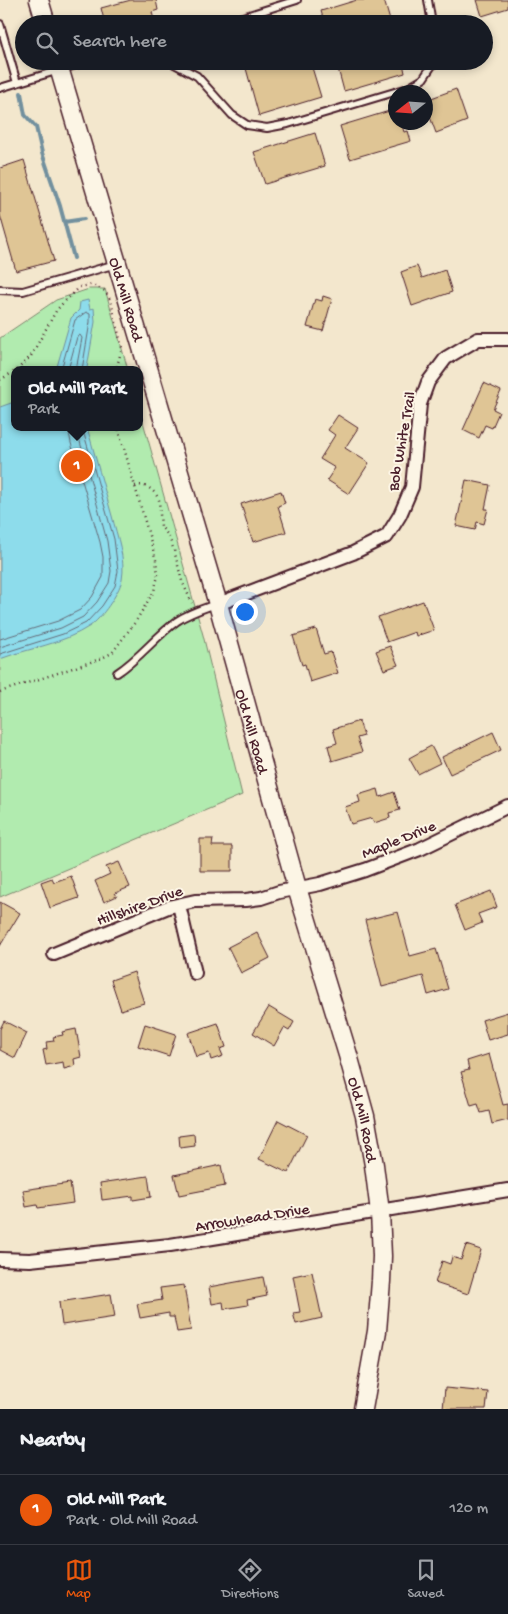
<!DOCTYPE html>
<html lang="en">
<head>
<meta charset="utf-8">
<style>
	body { margin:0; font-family:"Gochi Hand",sans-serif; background:#20242c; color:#f1f3f6 }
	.compass { position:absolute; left:388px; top:85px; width:45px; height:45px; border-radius:50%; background:#171b24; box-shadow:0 2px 8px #0003; rotate:253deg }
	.you { position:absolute; left:244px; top:611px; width:18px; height:18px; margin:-12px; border:4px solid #fff; border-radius:50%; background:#1a73e8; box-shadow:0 0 0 8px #1a73e833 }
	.badge { display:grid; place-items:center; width:32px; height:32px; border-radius:50%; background:#ea580c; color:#fff; font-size:16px; font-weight:700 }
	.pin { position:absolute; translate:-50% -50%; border:2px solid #fff; box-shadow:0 1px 5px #0006 }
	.popup { position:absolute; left:11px; top:366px; width:132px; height:65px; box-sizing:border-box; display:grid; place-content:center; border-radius:10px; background:#171b24; filter:drop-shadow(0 1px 4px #0005); font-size:16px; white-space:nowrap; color:#9ea1a6 }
	.popup b { font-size:19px; color:#f1f3f6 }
	.popup::after { content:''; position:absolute; left:50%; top:100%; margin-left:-10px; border:10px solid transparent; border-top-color:#171b24 }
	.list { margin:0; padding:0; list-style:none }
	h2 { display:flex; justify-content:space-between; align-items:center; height:65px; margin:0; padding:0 20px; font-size:21px }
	h2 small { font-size:16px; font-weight:400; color:#9ea1a6 }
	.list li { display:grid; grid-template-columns:32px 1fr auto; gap:15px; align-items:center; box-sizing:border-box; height:70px; padding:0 20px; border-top:1px solid #363941 }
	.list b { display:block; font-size:19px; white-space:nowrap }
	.list p { margin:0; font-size:16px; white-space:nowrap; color:#9ea1a6 }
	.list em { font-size:16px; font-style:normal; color:#9ea1a6 }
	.icon { flex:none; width:28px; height:28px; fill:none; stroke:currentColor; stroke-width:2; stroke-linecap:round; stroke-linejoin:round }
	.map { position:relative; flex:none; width:508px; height:1409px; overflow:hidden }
	.search { position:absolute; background:#171b24; box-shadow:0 2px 8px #0003; left:15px; right:15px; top:15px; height:55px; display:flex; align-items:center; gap:12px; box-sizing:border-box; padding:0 18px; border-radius:28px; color:#9ea1a6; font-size:19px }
	.sheet { height:135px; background:#171b24 }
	nav { display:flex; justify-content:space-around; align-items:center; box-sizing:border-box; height:70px; border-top:1px solid #363941; background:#171b24; font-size:14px; color:#9ea1a6 }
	nav a { display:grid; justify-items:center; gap:2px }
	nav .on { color:#ea580c }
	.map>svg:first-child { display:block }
	.green { fill:#b1ebaf; stroke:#7e856d }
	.water { fill:#8ddceb; stroke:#72909e }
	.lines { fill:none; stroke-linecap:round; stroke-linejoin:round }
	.shore { stroke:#656b78; stroke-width:1 }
	.stream { stroke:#72909e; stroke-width:4 }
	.building { fill:#dfc595; stroke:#4a1f2b }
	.lane-casing { stroke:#4a1f2b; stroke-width:10 }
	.street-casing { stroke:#4a1f2b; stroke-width:16 }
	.secondary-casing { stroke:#4a1f2b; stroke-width:21 }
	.path { stroke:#4a1f2b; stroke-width:2.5; stroke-dasharray:1 4; stroke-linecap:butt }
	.lane { stroke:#fcf5e5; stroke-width:6 }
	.street { stroke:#fcf5e5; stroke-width:12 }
	.secondary { stroke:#fcf5e5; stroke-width:18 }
	.labels { text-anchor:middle; stroke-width:4; stroke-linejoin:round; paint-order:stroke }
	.street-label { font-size:16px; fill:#4a1f2b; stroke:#fcf5e5 }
</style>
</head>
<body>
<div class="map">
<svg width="508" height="1409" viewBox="0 0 508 1409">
	<rect width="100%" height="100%" fill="#f3e7cd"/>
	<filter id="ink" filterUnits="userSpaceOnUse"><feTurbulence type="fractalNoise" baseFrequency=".02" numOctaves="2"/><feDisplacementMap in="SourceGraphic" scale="10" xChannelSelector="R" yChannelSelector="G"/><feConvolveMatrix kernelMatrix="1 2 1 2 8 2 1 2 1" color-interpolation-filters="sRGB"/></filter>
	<g filter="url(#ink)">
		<path class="green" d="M 89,289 L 105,289 L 128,370 L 15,370 L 15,427 L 140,427 L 140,411 L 203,635 L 242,795 L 0,897 L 0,338 L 56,300 Z"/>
		<path class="water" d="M 88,300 L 90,309 L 94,308 L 95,322 L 87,368 L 86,370 L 56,370 L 71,318 L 79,310 L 80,302 Z
			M 14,402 L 15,427 L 87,427 C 95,457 104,486 112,516 C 117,536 126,559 122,580 C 119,593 101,619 90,626 C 63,644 29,648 0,659 L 0,407 Z"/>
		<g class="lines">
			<path class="shore" d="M 61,370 L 75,320 L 86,312 L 90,314 L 90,322 L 82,370
				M 68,370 L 77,337 L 80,335 L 82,338 L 76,370
				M 0,639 L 58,621 L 80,610 L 92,597 L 103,577 L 103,557 L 100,542 L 71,443 L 68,427
				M 0,647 L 61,628 L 83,617 L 97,602 L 109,583 L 111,571 L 107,541 L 76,427
				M 0,654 L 63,634 L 86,623 L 102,606 L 115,586 L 118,571 L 114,539 L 82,427"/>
			<path class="stream" d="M 21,93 L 25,115 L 36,127 L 42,153 L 60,206 L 74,258
				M 64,222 L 84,219"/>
		</g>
		<path class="building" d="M 131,0 L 156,0 L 158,10 L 152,12 L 155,24 L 105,24 L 101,8 Z
			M 357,0 L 384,0 L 391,24 L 330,24 L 328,19 L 324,21 L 321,11 Z
			M 477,0 L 508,0 L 508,8 L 482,16 Z
			M 244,61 L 310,61 L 321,97 L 259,116 Z
			M 336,61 L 397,61 L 398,64 L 403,63 L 405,73 L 344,91 Z
			M 456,89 L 467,121 L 436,133 L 426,106 L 426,100 Z
			M 396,109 L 396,122 L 401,122 L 404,132 L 408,131 L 411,141 L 350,159 L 340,126 Z
			M 315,133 L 325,166 L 265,184 L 254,152 Z
			M 24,160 L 54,261 L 16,271 L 0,215 L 0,168 Z
			M 417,266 L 422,278 L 445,270 L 452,292 L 412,306 L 401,272 Z
			M 323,296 L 332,299 L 323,331 L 307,327 L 315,299 L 322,301 Z
			M 484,383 L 501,391 L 493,409 L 499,412 L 492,428 L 485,425 L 479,438 L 463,430 Z
			M 338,415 L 358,428 L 345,448 L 369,463 L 349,494 L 327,480 L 335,468 L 320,459 L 335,435 L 328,430 Z
			M 466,480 L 490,485 L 485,509 L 488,509 L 484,524 L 477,522 L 475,530 L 456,526 Z
			M 281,491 L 285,503 L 278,506 L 286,532 L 253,542 L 241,504 Z
			M 423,601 L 434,630 L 416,636 L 415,632 L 387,642 L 378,617 Z
			M 316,629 L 324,654 L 331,652 L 338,673 L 310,682 L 305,664 L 302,665 L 293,636 Z
			M 390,646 L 398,665 L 384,670 L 376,651 Z
			M 359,721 L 364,736 L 357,738 L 362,752 L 332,761 L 328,746 L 337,743 L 333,729 Z
			M 493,732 L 501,750 L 450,774 L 442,757 Z
			M 431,746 L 440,763 L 418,774 L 409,758 Z
			M 378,789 L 380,797 L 394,792 L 400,810 L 389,813 L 390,818 L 374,823 L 372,818 L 351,824 L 345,807 L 360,802 L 358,795 Z
			M 200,839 L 213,839 L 212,846 L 232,846 L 232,871 L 200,871 Z
			M 119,862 L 130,887 L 115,893 L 117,896 L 104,902 L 95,881 L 110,874 L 106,867 Z
			M 71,876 L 79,898 L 50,908 L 41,882 L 52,878 L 54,882 Z
			M 491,891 L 497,907 L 478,914 L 482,923 L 465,930 L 455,905 Z
			M 0,902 L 20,913 L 0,946 Z
			M 398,912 L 410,956 L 436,949 L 448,989 L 428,995 L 423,976 L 382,987 L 365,920 Z
			M 257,932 L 270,958 L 241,973 L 228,947 Z
			M 134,972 L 144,1003 L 121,1010 L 111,980 Z
			M 269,1007 L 294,1022 L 289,1031 L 284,1028 L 274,1046 L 253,1033 Z
			M 508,1012 L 508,1034 L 488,1040 L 482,1020 Z
			M 4,1021 L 27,1033 L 15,1058 L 0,1050 L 0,1029 Z
			M 218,1023 L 226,1047 L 220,1049 L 223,1056 L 211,1060 L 209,1053 L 196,1057 L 188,1033 Z
			M 145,1024 L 176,1034 L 169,1056 L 138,1046 Z
			M 76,1029 L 81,1057 L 74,1059 L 75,1066 L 64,1069 L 63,1062 L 46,1065 L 43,1050 L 47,1049 L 46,1042 L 54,1041 L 53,1037 L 63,1035 L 62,1032 Z
			M 489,1054 L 503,1105 L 508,1104 L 508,1120 L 492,1124 L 489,1111 L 481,1113 L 478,1104 L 471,1106 L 461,1072 L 469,1070 L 467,1061 Z
			M 278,1120 L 307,1135 L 288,1173 L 259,1159 Z
			M 194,1134 L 195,1146 L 180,1148 L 179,1136 Z
			M 221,1165 L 225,1186 L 179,1195 L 174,1175 Z
			M 148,1176 L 151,1197 L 133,1200 L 133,1196 L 102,1200 L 100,1183 Z
			M 70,1183 L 73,1203 L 38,1208 L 37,1205 L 26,1207 L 23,1190 Z
			M 466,1245 L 481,1250 L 468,1294 L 435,1283 L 442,1261 L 450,1264 L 452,1257 L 461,1260 Z
			M 312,1272 L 322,1318 L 296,1324 L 293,1313 L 300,1312 L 293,1276 Z
			M 263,1277 L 267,1296 L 247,1300 L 248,1305 L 224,1309 L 223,1302 L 212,1304 L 209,1287 Z
			M 184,1285 L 191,1330 L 177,1332 L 174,1317 L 169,1317 L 169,1313 L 140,1318 L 137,1304 L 162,1300 L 160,1288 Z
			M 111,1294 L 115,1317 L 62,1325 L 59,1302 Z
			M 445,1388 L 488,1392 L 486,1409 L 443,1409 Z"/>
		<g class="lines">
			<g class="lane-casing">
				<path id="lane" d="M 428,0 L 432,24
					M 0,24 L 17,83
					M 220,24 L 297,0
					M 169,61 L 197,76 L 232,115 L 247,125 L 267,128 L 288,124 L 408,88 L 423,79 L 435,61
					M 0,88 L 89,61
					M 0,289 L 0,290 L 23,291 L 116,264
					M 117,673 C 140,658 155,637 177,621 C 189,613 202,609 216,604"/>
			</g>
			<g class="street-casing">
				<path id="street" d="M 218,604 L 353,553 L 387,536 L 400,515 L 412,487 L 420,404 L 428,382 L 446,358 L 478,339 L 508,339
					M 179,905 L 195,973
					M 54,954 L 168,907 L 195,901 L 246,900 L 261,898 L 279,892 L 320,884 L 365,870 L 420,849 L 508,806
					M 0,1259 L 30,1260 L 170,1245 L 508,1190"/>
			</g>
			<g class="secondary-casing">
				<g id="secondary">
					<path d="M 39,0 L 46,24"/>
					<path id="s1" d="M 57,61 L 218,604 L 297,888 L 348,1055 L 365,1116 L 374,1165 L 380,1212 L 382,1256 L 381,1281 L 377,1331 L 363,1409"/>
				</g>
			</g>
			<path class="path" d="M 17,370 L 31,356 L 56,311 L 62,304 L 80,287 L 90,285 L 95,286 L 105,291 L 111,301 L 122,348 L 116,370
				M 0,380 L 15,371
				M 135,486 C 145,483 155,490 159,500 L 161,527 L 168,535 L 174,550 L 182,581 L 192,603
				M 0,692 L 100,659 L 112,653 L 136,621 L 154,591 L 158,576 L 156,560 L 118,427"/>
			<use href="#lane" class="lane"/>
			<use href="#street" class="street"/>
			<use href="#secondary" class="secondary"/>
		</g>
	</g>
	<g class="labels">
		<g class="street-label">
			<text dy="6" stroke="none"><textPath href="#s1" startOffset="248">Old Mill Road</textPath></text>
			<text transform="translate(400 441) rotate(-80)" y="6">Bob White Trail</text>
			<text dy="6" stroke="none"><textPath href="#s1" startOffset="698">Old Mill Road</textPath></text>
			<text transform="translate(398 838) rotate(-22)" y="6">Maple Drive</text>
			<text transform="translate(139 904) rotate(-20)" y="6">Hillshire Drive</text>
			<text dy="6" stroke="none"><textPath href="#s1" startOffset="1102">Old Mill Road</textPath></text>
			<text transform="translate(252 1216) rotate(-9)" y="6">Arrowhead Drive</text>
		</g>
	</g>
</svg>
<svg class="compass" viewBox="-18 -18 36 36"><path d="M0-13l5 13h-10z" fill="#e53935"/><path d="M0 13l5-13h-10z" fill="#9ea1a6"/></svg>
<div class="you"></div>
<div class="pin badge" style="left:77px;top:466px">1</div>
<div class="popup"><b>Old Mill Park</b>Park</div>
<div class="search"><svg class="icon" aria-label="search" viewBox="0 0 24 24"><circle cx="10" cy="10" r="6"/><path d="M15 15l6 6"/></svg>Search here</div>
</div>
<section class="sheet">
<h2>Nearby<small></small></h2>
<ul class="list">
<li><span class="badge">1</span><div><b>Old Mill Park</b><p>Park · Old Mill Road</p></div><em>120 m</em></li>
</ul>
</section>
<nav>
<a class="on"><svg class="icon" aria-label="map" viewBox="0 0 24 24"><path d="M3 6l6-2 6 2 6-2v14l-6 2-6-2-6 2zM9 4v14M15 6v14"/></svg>Map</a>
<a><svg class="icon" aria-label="directions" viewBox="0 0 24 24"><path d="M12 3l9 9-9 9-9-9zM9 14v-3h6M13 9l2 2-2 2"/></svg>Directions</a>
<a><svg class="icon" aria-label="saved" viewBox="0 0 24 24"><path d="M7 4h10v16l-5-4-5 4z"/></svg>Saved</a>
</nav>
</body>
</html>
